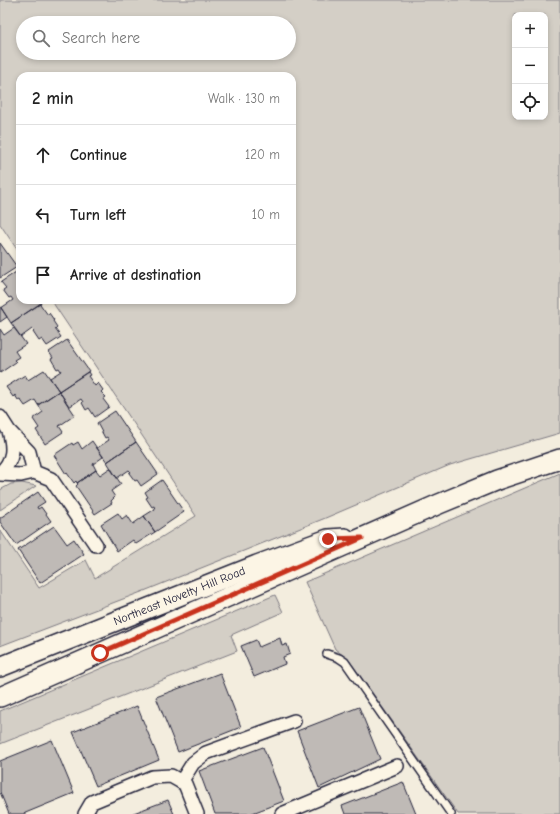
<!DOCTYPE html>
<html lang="en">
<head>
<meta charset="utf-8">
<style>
	body { margin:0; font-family:"Comic Neue",sans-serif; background:#f2f2f2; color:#222 }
	.controls { position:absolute; right:12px; top:12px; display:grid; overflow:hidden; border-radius:8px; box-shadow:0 2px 6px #0003 }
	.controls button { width:36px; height:36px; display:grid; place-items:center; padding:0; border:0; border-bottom:1px solid #e0e0e0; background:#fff; color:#222; font:20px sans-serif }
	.stop { position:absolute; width:12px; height:12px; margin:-9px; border:3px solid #c8321e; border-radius:50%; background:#fff }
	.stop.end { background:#c8321e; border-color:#fff; box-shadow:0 1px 4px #0008 }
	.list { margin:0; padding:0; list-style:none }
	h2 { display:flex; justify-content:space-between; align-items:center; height:52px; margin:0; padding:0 16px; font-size:17px }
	h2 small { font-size:13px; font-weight:400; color:#767676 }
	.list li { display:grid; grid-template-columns:26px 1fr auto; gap:12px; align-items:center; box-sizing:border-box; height:60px; padding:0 16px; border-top:1px solid #e0e0e0 }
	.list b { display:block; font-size:15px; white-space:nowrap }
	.list em { font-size:13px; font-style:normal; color:#767676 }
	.icon { flex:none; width:22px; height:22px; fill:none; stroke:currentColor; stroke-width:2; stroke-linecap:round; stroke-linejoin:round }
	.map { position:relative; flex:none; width:560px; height:814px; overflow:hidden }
	.search { position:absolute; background:#fff; box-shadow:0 2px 6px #0003; left:16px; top:16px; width:280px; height:44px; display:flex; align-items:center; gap:10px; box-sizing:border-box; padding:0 14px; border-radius:22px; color:#767676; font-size:15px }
	.panel { position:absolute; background:#fff; box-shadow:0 2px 6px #0003; left:16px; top:72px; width:280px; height:232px; border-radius:12px }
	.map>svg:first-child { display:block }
	.green { fill:#d4cfc6; stroke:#7b7880; fill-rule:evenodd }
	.building { fill:#bfbab6; stroke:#22223b }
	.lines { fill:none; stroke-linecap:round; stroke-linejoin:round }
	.service-casing { stroke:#22223b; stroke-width:10 }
	.minor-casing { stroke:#22223b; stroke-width:16 }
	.secondary-casing { stroke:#22223b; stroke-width:22 }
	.service { stroke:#fcf5e5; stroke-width:7 }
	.minor { stroke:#fcf5e5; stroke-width:13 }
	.secondary { stroke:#fcf5e5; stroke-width:19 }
	.route { stroke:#c8321e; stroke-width:5 }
	.labels { text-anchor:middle; stroke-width:3; stroke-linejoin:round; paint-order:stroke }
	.street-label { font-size:12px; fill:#22223b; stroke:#fcf5e5 }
</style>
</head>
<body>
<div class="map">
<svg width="560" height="814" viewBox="0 0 560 814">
	<rect width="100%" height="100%" fill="#f3edde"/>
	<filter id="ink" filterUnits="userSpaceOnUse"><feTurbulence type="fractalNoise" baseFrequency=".025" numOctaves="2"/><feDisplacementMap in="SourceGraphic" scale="8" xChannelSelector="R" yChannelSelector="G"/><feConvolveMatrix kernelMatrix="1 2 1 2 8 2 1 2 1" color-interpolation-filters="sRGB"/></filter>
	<g filter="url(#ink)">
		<path class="green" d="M 0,0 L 560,0 L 560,433 L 450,465 L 323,519 L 144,591 L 0,646 L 0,530 L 39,588 L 86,560 L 95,578 L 196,516 L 51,300 L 292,300 L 292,76 L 20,76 L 20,254 L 0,224 ZM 515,15 L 545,15 L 545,117 L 515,117 ZM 23,23 L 289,23 L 289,53 L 23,53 Z
			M 560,473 L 560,814 L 458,814 L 349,660 L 335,649 L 305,582 Z
			M 22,483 L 36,486 L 0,510 L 0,490 L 11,484 Z
			M 275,595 L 283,612 L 231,635 L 237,651 L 0,744 L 0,711 Z"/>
		<path class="building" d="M 0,243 L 17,267 L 0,278 Z
			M 19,270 L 20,300 L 39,300 L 41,303 L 11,323 L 1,308 L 13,300 L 11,297 L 9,298 L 3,290 L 6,288 L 1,282 Z
			M 40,304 L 48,315 L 49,313 L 54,320 L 53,321 L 57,327 L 55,329 L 61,337 L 47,346 L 42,339 L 39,341 L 33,332 L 34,331 L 32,329 L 21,337 L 11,323 Z
			M 0,306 L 7,317 L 0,322 Z
			M 14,328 L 26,344 L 15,351 L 19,357 L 14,360 L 16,362 L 0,373 L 0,329 L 4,335 Z
			M 67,340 L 89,371 L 59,391 L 50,378 L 61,371 L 59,368 L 57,369 L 51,359 L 53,358 L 49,352 Z
			M 44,370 L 59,391 L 38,405 L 35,400 L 25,406 L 20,399 L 18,400 L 15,395 L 13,397 L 6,387 L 25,375 L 28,380 Z
			M 88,372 L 90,375 L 88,376 L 95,386 L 98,383 L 103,390 L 101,392 L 106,397 L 103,399 L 109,407 L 95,417 L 89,408 L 86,410 L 82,403 L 83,402 L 81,399 L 69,407 L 59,391 Z
			M 59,391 L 75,415 L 59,426 L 63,432 L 45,444 L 36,430 L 39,428 L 33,419 L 43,412 L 38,405 Z
			M 115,411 L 136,442 L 107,462 L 97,448 L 109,440 L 107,437 L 105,438 L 97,423 Z
			M 92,441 L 103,457 L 93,464 L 96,470 L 77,483 L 76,481 L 74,483 L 67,473 L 66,474 L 54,455 L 72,443 L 73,445 L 78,442 L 82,449 Z
			M 136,442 L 158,474 L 141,486 L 137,480 L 135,481 L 129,473 L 131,472 L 129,470 L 117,478 L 107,462 Z
			M 110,468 L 121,484 L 111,491 L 115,497 L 111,501 L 112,503 L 95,514 L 76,486 L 78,484 L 77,483 L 96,470 L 100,475 Z
			M 162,480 L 184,512 L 155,532 L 144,516 L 155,509 L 154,506 L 152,507 L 146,498 L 148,497 L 145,492 Z
			M 38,492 L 45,502 L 37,507 L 38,509 L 41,507 L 51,521 L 16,545 L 0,522 L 0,518 Z
			M 118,513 L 122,519 L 127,515 L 133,524 L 144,516 L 155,532 L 136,544 L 133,540 L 117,551 L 101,524 Z
			M 54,526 L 67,544 L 74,539 L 84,554 L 40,583 L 18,550 Z
			M 280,638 L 282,646 L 287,644 L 290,654 L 283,657 L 285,664 L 254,677 L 241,646 L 256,640 L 259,647 Z
			M 220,673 L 241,727 L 178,752 L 156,697 Z
			M 137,706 L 159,760 L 96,786 L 73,732 Z
			M 359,707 L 380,759 L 319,788 L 297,731 Z
			M 52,740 L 74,793 L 23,814 L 9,814 L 0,792 L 0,761 Z
			M 263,747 L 284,801 L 250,814 L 215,814 L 199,771 Z
			M 403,782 L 416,814 L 345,814 L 342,806 Z
			M 168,800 L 174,814 L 131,814 Z"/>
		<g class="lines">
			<g class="service-casing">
				<path id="service" d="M 327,654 L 339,658 L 345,662 L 451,814"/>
			</g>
			<g class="minor-casing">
				<path id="minor" d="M 0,417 L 9,431 L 29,452 L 34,472 L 51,479 L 96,545
					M 0,473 C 14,460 14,448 9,431
					M 0,474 L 21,475 L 34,472
					M 181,782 L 193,763 L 206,753 L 294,721
					M 85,814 L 92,802 L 152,777 L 171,776 L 185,784 L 197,814
					M 282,814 L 397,766"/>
			</g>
			<g class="secondary-casing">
				<g id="secondary">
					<path id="s1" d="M 0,667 L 257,565 L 328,539 L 345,538"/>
					<path d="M 0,697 L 439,504 L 497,480 L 560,459"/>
				</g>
			</g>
			<use href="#service" class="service"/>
			<use href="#minor" class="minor"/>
			<use href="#secondary" class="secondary"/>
		</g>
	</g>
	<g class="lines" filter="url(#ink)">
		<path class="route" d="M 100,653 L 362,538 L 328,539"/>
	</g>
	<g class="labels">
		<g class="street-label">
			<text dy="4" stroke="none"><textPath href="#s1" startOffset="193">Northeast Novelty Hill Road</textPath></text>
		</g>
	</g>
</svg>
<div class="controls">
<button>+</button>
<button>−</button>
<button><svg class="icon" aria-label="locate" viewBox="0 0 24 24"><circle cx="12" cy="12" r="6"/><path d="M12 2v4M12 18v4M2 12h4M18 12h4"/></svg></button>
</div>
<div class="stop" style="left:100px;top:653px"></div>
<div class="stop end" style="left:328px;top:539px"></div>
<div class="search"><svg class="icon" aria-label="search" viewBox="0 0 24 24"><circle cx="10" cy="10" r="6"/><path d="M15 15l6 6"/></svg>Search here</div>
<section class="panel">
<h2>2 min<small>Walk · 130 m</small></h2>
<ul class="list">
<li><svg class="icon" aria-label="ahead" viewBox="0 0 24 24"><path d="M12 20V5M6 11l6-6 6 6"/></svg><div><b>Continue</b></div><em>120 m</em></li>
<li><svg class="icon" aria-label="left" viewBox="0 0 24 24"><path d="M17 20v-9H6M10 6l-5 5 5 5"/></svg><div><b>Turn left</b></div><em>10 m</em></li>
<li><svg class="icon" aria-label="arrive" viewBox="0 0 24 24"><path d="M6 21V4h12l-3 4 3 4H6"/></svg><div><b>Arrive at destination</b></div></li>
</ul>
</section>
</div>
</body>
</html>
